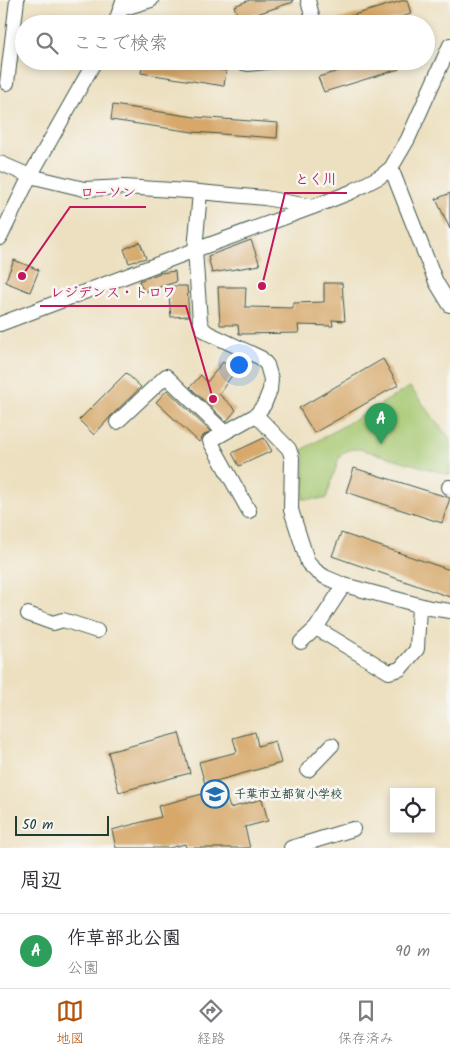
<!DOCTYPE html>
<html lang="ja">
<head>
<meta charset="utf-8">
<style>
	body { margin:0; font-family:Kalam,"Klee One",sans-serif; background:#f7f7f7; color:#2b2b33 }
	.controls { position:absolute; right:15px; bottom:15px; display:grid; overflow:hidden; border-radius:0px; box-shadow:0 2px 8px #0003 }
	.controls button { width:45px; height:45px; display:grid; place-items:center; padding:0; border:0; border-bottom:1px solid #e1e1e2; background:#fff; color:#2b2b33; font:25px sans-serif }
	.scale { position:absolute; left:15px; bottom:12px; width:94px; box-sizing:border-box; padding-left:5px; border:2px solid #1f3d34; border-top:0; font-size:14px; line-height:18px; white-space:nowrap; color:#1f3d34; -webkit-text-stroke:4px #f6f6f2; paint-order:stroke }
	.you { position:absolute; left:238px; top:364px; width:18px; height:18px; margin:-12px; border:4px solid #fff; border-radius:50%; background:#1a73e8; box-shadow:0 0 0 8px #1a73e833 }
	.badge { display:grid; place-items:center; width:32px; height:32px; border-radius:50%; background:#b45309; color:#fff; font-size:16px; font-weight:700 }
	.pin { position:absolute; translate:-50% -41px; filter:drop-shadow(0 1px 2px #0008) }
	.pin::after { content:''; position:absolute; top:26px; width:18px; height:15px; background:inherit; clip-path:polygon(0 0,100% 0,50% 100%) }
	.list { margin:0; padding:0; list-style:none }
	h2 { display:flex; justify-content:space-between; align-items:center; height:65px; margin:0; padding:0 20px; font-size:21px }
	h2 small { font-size:16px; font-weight:400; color:#7c7c81 }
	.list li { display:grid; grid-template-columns:32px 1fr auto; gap:15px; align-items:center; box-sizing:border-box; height:75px; padding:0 20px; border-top:1px solid #e1e1e2 }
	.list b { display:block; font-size:19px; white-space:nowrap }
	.list p { margin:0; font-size:16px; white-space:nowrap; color:#7c7c81 }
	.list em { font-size:16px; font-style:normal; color:#7c7c81 }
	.icon { flex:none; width:28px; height:28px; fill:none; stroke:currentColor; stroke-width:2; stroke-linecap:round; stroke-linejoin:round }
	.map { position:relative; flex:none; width:450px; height:848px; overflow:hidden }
	.search { position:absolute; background:#fff; box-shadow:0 2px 8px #0003; left:15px; right:15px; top:15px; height:55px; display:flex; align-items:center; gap:12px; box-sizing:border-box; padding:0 18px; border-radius:28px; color:#7c7c81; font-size:19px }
	.sheet { height:140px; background:#fff }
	nav { display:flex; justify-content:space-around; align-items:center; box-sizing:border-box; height:70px; border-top:1px solid #e1e1e2; background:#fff; font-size:14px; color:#7c7c81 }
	nav a { display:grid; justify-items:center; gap:2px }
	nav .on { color:#b45309 }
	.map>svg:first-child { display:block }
	.green { fill:#a6c770; stroke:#628252 }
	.building { fill:#d7a86b }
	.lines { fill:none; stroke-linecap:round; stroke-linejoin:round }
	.minor-casing { stroke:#3e5549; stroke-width:16 }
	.minor { stroke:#fff; stroke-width:14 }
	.labels { text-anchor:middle; stroke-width:5; stroke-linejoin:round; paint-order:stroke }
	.poi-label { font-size:12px; font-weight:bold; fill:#1f3d34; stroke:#f6f6f2; text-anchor:start }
	.leader { fill:none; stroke:#c2185b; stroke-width:2 }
	.callout-dot { fill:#c2185b; stroke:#f6f6f2; stroke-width:2 }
	.callout-label { font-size:14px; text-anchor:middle; font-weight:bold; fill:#c2185b; stroke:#f6f6f2; stroke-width:5; stroke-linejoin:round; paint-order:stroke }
</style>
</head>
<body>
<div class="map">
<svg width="450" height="848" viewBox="0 0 450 848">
	<rect width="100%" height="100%" fill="#f6f6f2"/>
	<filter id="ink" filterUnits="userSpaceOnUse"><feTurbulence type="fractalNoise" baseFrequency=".02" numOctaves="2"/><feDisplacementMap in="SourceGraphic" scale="10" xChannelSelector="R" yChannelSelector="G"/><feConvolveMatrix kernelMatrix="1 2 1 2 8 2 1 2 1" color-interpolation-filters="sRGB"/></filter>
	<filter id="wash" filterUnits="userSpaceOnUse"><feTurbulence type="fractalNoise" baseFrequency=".0096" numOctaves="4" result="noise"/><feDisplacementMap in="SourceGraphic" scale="20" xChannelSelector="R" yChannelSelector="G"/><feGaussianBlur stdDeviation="1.12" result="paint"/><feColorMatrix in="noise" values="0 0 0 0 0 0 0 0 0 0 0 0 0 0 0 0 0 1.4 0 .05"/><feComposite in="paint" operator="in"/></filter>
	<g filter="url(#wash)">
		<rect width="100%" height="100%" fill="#ede0c0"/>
		<path class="green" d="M 410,387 L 450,439 L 450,475 L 360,449 C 350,449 345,450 339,458 L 326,499 L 303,499 L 305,457 L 302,450 Z"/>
		<g id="blocks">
			<path class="building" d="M 250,0 L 293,0 L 293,2 L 239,20 L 234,6 Z
				M 405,0 L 407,0 L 411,14 L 377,24 L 333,24 L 333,21 Z
				M 143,61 L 163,61 L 226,71 L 224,86 L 141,73 Z
				M 372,61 L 396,61 L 399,69 L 324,92 L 318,77 Z
				M 113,105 L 195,117 L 278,123 L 277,138 L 193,132 L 111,120 Z
				M 450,193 L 450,229 L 436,199 Z
				M 251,240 L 260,265 L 212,273 L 208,256 Z
				M 140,242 L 146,258 L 129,263 L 124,249 Z
				M 14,260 L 39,270 L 30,292 L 5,282 Z
				M 175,271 L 176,282 L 144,292 L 139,281 L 160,273 Z
				M 324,283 L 342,283 L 345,321 L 332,320 L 333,326 L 298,325 L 299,333 L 239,334 L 238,325 L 220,325 L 218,287 L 246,287 L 245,307 L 293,308 L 293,303 L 324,302 Z
				M 168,286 L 187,286 L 189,316 L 171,317 Z
				M 383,359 L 398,385 L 314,433 L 299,408 Z
				M 223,362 L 235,371 L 219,394 L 236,410 L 226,422 L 190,387 L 201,375 L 207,382 Z
				M 126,373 L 141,387 L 111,416 L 94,435 L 79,420 Z
				M 167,390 L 210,431 L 203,436 L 199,442 L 156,402 Z
				M 264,438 L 272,451 L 239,466 L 232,453 Z
				M 354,468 L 450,498 L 442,523 L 346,492 Z
				M 341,533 L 450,570 L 450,597 L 332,556 Z
				M 255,732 L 258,746 L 275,741 L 281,763 L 205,784 L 199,762 L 237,752 L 233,738 Z
				M 179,733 L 190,773 L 119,792 L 108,752 Z
				M 213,791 L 216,802 L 227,799 L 230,808 L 262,799 L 268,821 L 245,827 L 250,848 L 186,848 L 185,844 L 169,848 L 116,848 L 112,830 L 161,817 L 158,806 Z"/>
		</g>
	</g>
	<g filter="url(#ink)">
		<use href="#blocks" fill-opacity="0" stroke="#3e5549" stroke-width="1"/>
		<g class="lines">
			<g class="minor-casing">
				<path id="minor" d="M 308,0 L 314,24
					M 121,9 L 151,0
					M 115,24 L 123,1
					M 235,61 L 248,64 L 275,61
					M 7,83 L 17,0
					M 0,163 L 30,176 L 84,189 L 124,187 L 188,191 L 265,198 L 313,207
					M 391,168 L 436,282 L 450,305
					M 200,192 L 195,250 L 200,321 L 203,329 L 208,333 L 261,358 L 267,365 L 271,379 L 270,390 L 264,405 L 256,415 L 210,441 L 249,511
					M 0,238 L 30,176 L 95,61
					M 0,324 L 195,250 L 313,207 L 351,192 L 381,176 L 391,168 L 408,139 L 450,45
					M 256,415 L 289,449 L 292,458 L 291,510 L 308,563 L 316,571 L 325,577 L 344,585 L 430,608 L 450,611
					M 117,422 L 166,376 L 224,432
					M 449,487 L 450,487
					M 28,614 L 53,623 L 63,620 L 97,631
					M 316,628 L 389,672 L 400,669 L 417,649 L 419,605
					M 301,642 L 316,628 L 344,585
					M 308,770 L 332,745
					M 291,848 L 353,829"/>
			</g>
			<use href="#minor" class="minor"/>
		</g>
	</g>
	<defs>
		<g id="school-ring" transform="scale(1.4375)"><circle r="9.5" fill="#f6f6f2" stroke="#1f6fb2" stroke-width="1.5"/><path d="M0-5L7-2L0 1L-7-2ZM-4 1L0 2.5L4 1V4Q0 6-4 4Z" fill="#1f6fb2"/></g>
	</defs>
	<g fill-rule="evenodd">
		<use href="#school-ring" x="215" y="794"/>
	</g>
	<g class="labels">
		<g class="poi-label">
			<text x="234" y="798">千葉市立都賀小学校</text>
		</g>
	</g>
	<path class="leader" d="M262 286L285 193H347M22 276L70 207H146M213 399L186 306H40"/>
	<g class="callout-dot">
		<circle cx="262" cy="286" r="5"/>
		<circle cx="22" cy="276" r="5"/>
		<circle cx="213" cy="399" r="5"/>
	</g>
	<g class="callout-label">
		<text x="316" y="184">とく川</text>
		<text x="108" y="197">ローソン</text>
		<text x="113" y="297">レジデンス・トロワ</text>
	</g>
</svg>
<div class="controls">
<button><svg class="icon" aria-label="locate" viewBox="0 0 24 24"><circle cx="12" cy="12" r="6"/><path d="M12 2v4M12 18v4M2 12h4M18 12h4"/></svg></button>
</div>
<div class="scale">50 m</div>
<div class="you"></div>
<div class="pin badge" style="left:381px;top:444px;background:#2e9e5b">A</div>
<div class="search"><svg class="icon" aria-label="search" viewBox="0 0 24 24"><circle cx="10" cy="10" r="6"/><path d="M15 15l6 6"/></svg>ここで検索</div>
</div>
<section class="sheet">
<h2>周辺<small></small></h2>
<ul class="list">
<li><span class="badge" style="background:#2e9e5b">A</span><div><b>作草部北公園</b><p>公園</p></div><em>90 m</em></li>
</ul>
</section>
<nav>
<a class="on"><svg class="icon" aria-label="map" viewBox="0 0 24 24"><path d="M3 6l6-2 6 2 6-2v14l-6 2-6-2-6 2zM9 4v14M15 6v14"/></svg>地図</a>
<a><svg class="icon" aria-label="directions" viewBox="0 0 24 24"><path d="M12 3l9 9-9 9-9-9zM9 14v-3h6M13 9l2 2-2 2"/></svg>経路</a>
<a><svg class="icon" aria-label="saved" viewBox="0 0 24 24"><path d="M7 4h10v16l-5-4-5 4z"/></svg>保存済み</a>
</nav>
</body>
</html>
